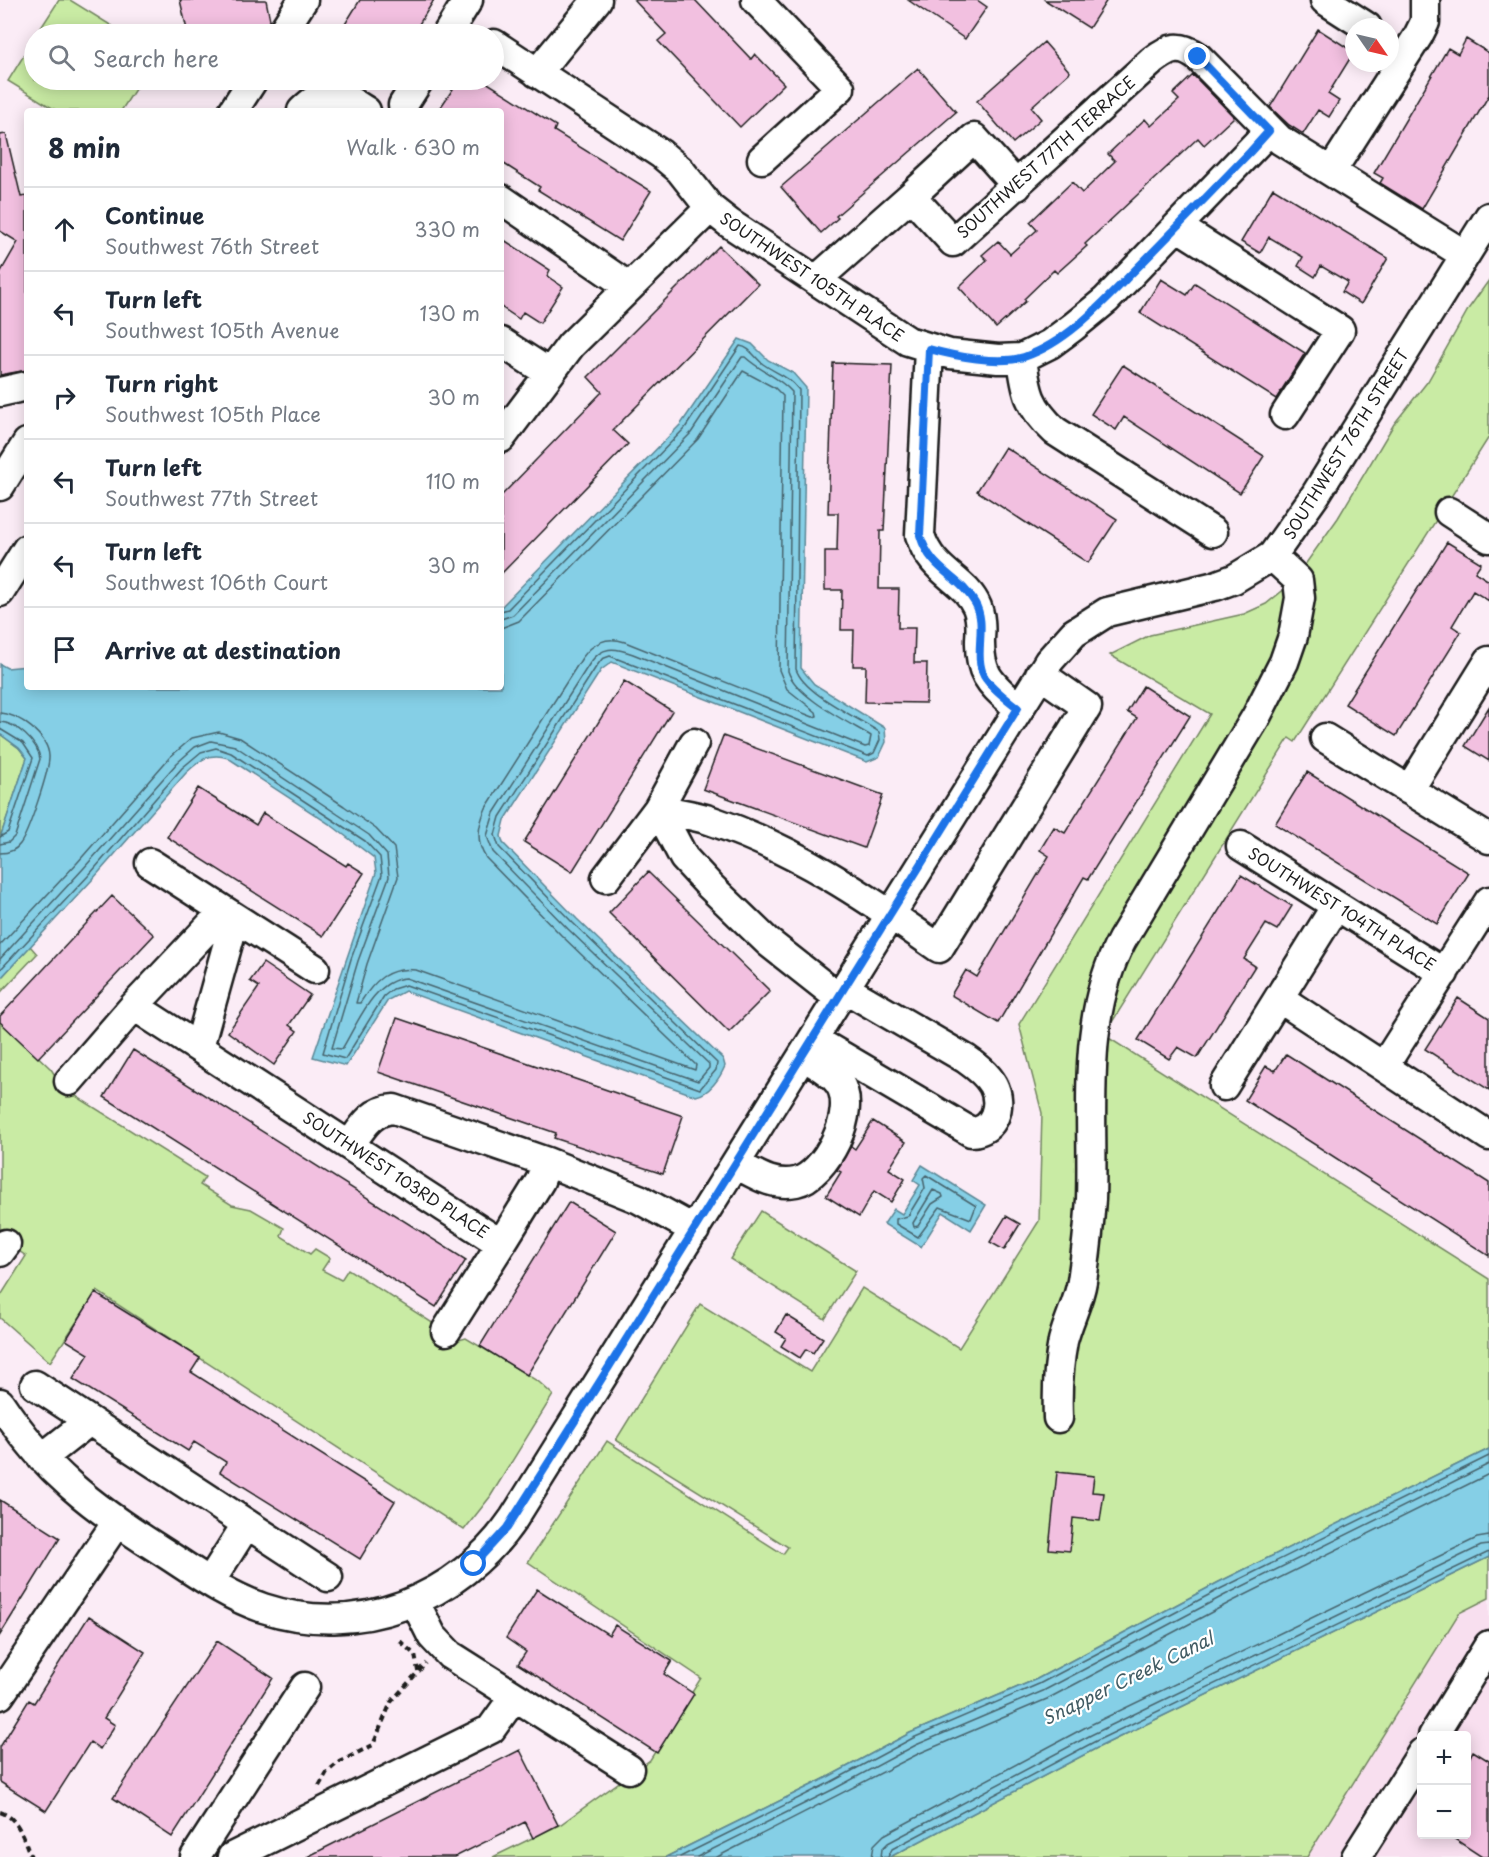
<!DOCTYPE html>
<html lang="en">
<head>
<meta charset="utf-8">
<style>
	body { margin:0; font-family:"Playpen Sans",sans-serif; background:#f2f2f3; color:#1f2937 }
	.controls { position:absolute; right:18px; bottom:18px; display:grid; overflow:hidden; border-radius:6px; box-shadow:0 3px 15px #0003 }
	.controls button { width:54px; height:54px; display:grid; place-items:center; padding:0; border:0; border-bottom:2px solid #e0e1e3; background:#fff; color:#1f2937; font:30px sans-serif }
	.compass { position:absolute; left:1345px; top:18px; width:54px; height:54px; border-radius:50%; background:#fff; box-shadow:0 3px 15px #0003; rotate:124deg }
	.stop { position:absolute; width:18px; height:18px; margin:-14px; border:4px solid #1a73e8; border-radius:50%; background:#fff }
	.stop.end { background:#1a73e8; border-color:#fff; box-shadow:0 2px 6px #0008 }
	.list { margin:0; padding:0; list-style:none }
	h2 { display:flex; justify-content:space-between; align-items:center; height:78px; margin:0; padding:0 24px; font-size:26px }
	h2 small { font-size:20px; font-weight:400; color:#747a83 }
	.list li { display:grid; grid-template-columns:39px 1fr auto; gap:18px; align-items:center; box-sizing:border-box; height:84px; padding:0 24px; border-top:2px solid #e0e1e3 }
	.list b { display:block; font-size:22px; white-space:nowrap }
	.list p { margin:0; font-size:20px; white-space:nowrap; color:#747a83 }
	.list em { font-size:20px; font-style:normal; color:#747a83 }
	.icon { flex:none; width:33px; height:33px; fill:none; stroke:currentColor; stroke-width:2; stroke-linecap:round; stroke-linejoin:round }
	.map { position:relative; flex:none; width:1489px; height:1857px; overflow:hidden }
	.search { position:absolute; background:#fff; box-shadow:0 3px 15px #0003; left:24px; top:24px; width:480px; height:66px; display:flex; align-items:center; gap:15px; box-sizing:border-box; padding:0 21px; border-radius:33px; color:#747a83; font-size:22px }
	.panel { position:absolute; background:#fff; box-shadow:0 3px 15px #0003; left:24px; top:108px; width:480px; height:582px; border-radius:6px }
	.map>svg:first-child { display:block }
	.built { fill:#f8dfef; fill-rule:evenodd }
	.green { fill:#c9eba4; stroke:#728460; stroke-width:1.5 }
	.water { fill:#85cfe6; stroke:#5b8795; stroke-width:1.5 }
	.lines { fill:none; stroke-linecap:round; stroke-linejoin:round }
	.shore { stroke:#46646d; stroke-width:1.5 }
	.building { fill:#f2c0e0; stroke:#1c1c1c; stroke-width:1.5 }
	.minor-casing { stroke:#1c1c1c; stroke-width:33 }
	.path { stroke:#1c1c1c; stroke-width:4; stroke-dasharray:6 4.5; stroke-linecap:butt }
	.minor { stroke:#fff; stroke-width:28 }
	.route { stroke:#1a73e8; stroke-width:8 }
	.labels { text-anchor:middle; stroke-width:4.5; stroke-linejoin:round; paint-order:stroke }
	.street-label { font-size:16px; fill:#1c1c1c; stroke:#fff }
	.water-label { font-size:18px; font-style:italic; fill:#415b63; stroke:#fff }
</style>
</head>
<body>
<div class="map">
<svg width="1489" height="1857" viewBox="0 0 1489 1857">
	<rect width="100%" height="100%" fill="#fbecf6"/>
	<filter id="ink" filterUnits="userSpaceOnUse"><feTurbulence type="fractalNoise" baseFrequency=".0167" numOctaves="2"/><feDisplacementMap in="SourceGraphic" scale="12" xChannelSelector="R" yChannelSelector="G"/><feConvolveMatrix kernelMatrix="1 2 1 2 8 2 1 2 1" color-interpolation-filters="sRGB"/></filter>
	<g filter="url(#ink)">
		<path class="built" d="M 1489,1599 L 1489,1857 L 1307,1857 L 1459,1613 ZM 1422,1736 L 1466,1736 L 1466,1834 L 1422,1834 Z"/>
		<path class="green" d="M 59,0 L 70,0 L 125,34 L 37,34 Z
			M 34,39 L 34,80 L 141,80 L 121,111 L 57,111 L 8,81 Z
			M 1489,280 L 1489,437 L 1295,742 L 1289,738 L 1104,1035 L 1489,1279 L 1489,1449 L 1219,1582 L 1037,1679 L 910,1733 L 828,1777 L 666,1857 L 493,1857 L 561,1824 L 650,1760 L 701,1678 L 528,1562 L 607,1441 L 783,1554 L 788,1547 L 616,1440 L 700,1304 L 810,1372 L 862,1288 L 959,1348 L 1039,1221 L 1042,1113 L 1019,1024 L 1210,714 L 1110,655 L 1150,635 L 1244,614 L 1266,604 L 1292,583 L 1338,518 L 1394,424 L 1428,381 L 1469,308 Z
			M 0,734 L 19,748 L 27,758 L 0,838 Z
			M 30,946 L 37,954 L 0,993 L 0,979 Z
			M 0,1020 L 51,1069 L 63,1088 L 205,1177 L 200,1185 L 232,1205 L 251,1209 L 284,1228 L 281,1236 L 310,1254 L 315,1249 L 330,1258 L 322,1270 L 341,1280 L 348,1269 L 459,1340 L 466,1338 L 539,1382 L 553,1395 L 490,1497 L 464,1530 L 97,1291 L 50,1362 L 0,1318 L 0,1297 L 26,1256 L 0,1238 Z
			M 761,1211 L 856,1271 L 825,1319 L 730,1259 Z
			M 1489,1557 L 1489,1598 L 1459,1613 L 1307,1857 L 890,1857 L 1097,1748 Z"/>
		<path class="water" d="M 739,339 L 752,344 L 768,360 L 793,373 L 806,388 L 801,668 L 814,684 L 885,728 L 886,742 L 879,757 L 867,762 L 612,662 L 601,670 L 505,820 L 501,836 L 503,843 L 577,919 L 723,1059 L 725,1066 C 720,1078 709,1094 696,1096 L 405,991 L 388,1000 L 346,1066 L 313,1057 L 376,873 L 374,858 L 331,825 L 228,758 C 209,752 200,760 186,773 L 93,879 L 0,979 L 0,838 L 27,758 L 19,748 L 0,734 L 0,664 L 7,668 L 27,666 L 27,687 L 501,687 L 501,607 L 681,424 Z
			M 922,1165 L 986,1205 L 971,1230 L 943,1212 L 921,1247 L 884,1224 L 894,1209 L 902,1214 L 920,1185 L 913,1180 Z
			M 1489,1449 L 1489,1557 L 1097,1748 L 890,1857 L 666,1857 L 828,1777 L 910,1733 L 1037,1679 L 1219,1582 Z"/>
		<g class="lines">
			<path class="shore" d="M 0,713 C 19,714 48,736 49,756 C 50,769 28,834 20,844 C 15,851 8,853 0,853
				M 0,722 C 16,723 38,742 40,759 L 15,836 L 9,842 L 0,844
				M 0,729 L 23,743 L 33,758 L 8,832 L 0,837
				M 0,945 L 77,863 L 170,757 L 192,738 L 219,732 L 240,738 L 344,806 L 376,829 L 394,848 L 398,877 L 367,964 L 356,1003 L 360,1003 C 374,981 388,966 416,970 L 695,1070 L 696,1065 L 561,935 L 486,858 C 475,842 478,825 486,808 L 582,658 C 593,643 606,636 625,642 L 813,717 L 817,716 L 816,712 L 787,689 L 779,670 L 783,396 L 775,388 L 743,371 L 698,439 L 519,621 L 501,628
				M 0,959 L 83,869 L 177,763 L 195,747 L 211,741 L 235,746 L 369,835 L 387,855 L 389,877 L 358,961 L 332,1048 L 342,1049 C 357,1025 373,980 406,978 L 698,1081 L 709,1068 L 709,1064 L 568,929 L 493,852 L 487,836 L 494,813 L 590,663 C 602,646 614,647 633,654 L 865,747 L 869,746 L 871,736 C 848,722 796,697 788,671 L 792,392 C 779,377 760,371 745,357 L 742,357 L 691,433 L 513,615 L 501,619
				M 0,970 L 89,875 L 182,768 L 201,752 L 216,748 L 231,753 L 365,841 L 380,857 L 382,875 L 351,959 L 323,1053 L 345,1059 L 384,996 L 393,989 L 406,985 L 700,1089 L 716,1070 L 717,1063 L 573,923 L 499,847 L 495,835 L 500,817 L 596,667 L 602,659 L 610,656 L 868,756 L 874,753 L 880,740 L 879,732 C 857,717 804,694 796,669 L 799,390 C 787,375 777,374 763,364 C 755,358 750,347 740,346 L 685,428 L 508,609 L 501,611
				M 926,1175 L 976,1206 L 971,1219 L 940,1207 L 918,1237 L 896,1224 L 896,1219 L 908,1216 L 925,1188 L 923,1178 Z
				M 933,1190 L 942,1194 L 943,1197 L 932,1204 L 918,1226 L 914,1227 L 913,1223 Z
				M 680,1857 L 831,1782 L 913,1738 L 1039,1684 L 1222,1588 L 1489,1456
				M 697,1857 L 834,1789 L 916,1745 L 1043,1691 L 1225,1595 L 1489,1464
				M 717,1857 L 920,1753 L 1047,1699 L 1229,1603 L 1489,1474
				M 872,1857 L 874,1845 L 884,1835 L 1086,1727 L 1477,1538 L 1489,1536
				M 881,1857 L 882,1849 L 888,1843 L 1091,1735 L 1481,1546 L 1489,1545
				M 888,1857 L 892,1849 L 1094,1742 L 1489,1552"/>
		</g>
		<path class="building" d="M 180,0 L 266,0 L 270,20 L 267,26 L 228,34 L 188,34 Z
			M 360,0 L 434,0 L 413,34 L 339,34 Z
			M 634,0 L 695,0 L 751,59 L 755,54 L 784,84 L 740,127 L 658,41 L 666,34 Z
			M 908,0 L 977,0 L 987,7 L 965,39 Z
			M 1045,0 L 1107,0 L 1089,28 Z
			M 1318,29 L 1354,52 L 1328,94 L 1339,101 L 1329,117 L 1318,110 L 1303,134 L 1289,125 L 1270,107 Z
			M 1466,39 L 1489,53 L 1489,95 L 1422,209 L 1380,183 L 1383,178 L 1374,173 L 1448,48 L 1458,54 Z
			M 1044,42 L 1070,72 L 1031,107 L 1041,119 L 1013,143 L 977,101 Z
			M 918,68 L 956,112 L 836,216 L 838,218 L 821,233 L 781,187 Z
			M 1193,75 L 1234,117 L 1204,145 L 1198,138 L 1085,244 L 1087,246 L 1057,273 L 1054,270 L 1024,299 L 1026,301 L 996,328 L 959,287 L 987,260 L 982,255 L 998,241 L 1010,254 L 1037,230 L 1030,222 L 1072,182 L 1082,193 L 1115,161 L 1108,154 L 1145,119 L 1151,126 L 1179,100 L 1173,94 Z
			M 459,80 L 464,80 L 475,87 L 479,80 L 483,80 L 556,126 L 554,131 L 651,191 L 620,241 L 538,190 L 540,187 L 501,162 L 501,111 L 438,111 Z
			M 6,134 L 21,197 L 27,196 L 27,370 L 0,375 L 0,273 L 18,242 L 0,231 L 0,135 Z
			M 1273,188 L 1388,258 L 1361,304 L 1342,292 L 1348,282 L 1321,266 L 1315,277 L 1298,266 L 1303,257 L 1269,237 L 1260,253 L 1241,242 Z
			M 501,238 L 550,270 L 547,276 L 563,287 L 540,323 L 523,312 L 519,319 L 501,307 Z
			M 719,246 L 758,284 L 613,430 L 628,444 L 501,574 L 501,496 L 602,392 L 588,377 Z
			M 1161,279 L 1187,295 L 1195,283 L 1305,353 L 1276,399 L 1140,313 Z
			M 833,363 L 892,365 L 884,531 L 880,531 L 879,589 L 899,589 L 898,628 L 915,628 L 914,663 L 927,663 L 926,703 L 865,702 L 866,666 L 853,666 L 854,630 L 841,630 L 842,590 L 825,590 L 825,551 L 837,551 L 838,513 L 828,513 Z
			M 1123,365 L 1264,456 L 1240,493 L 1124,417 L 1116,430 L 1091,414 Z
			M 1005,447 L 1117,519 L 1088,563 L 977,491 Z
			M 1447,542 L 1481,563 L 1475,572 L 1489,581 L 1489,601 L 1473,591 L 1452,626 L 1461,632 L 1396,736 L 1345,704 Z
			M 624,681 L 672,711 L 572,872 L 524,842 Z
			M 1143,686 L 1190,716 L 1088,879 L 1084,877 L 998,1023 L 951,995 L 966,970 L 977,977 L 1049,856 L 1040,850 L 1054,827 L 1065,833 L 1137,718 L 1127,712 Z
			M 1489,707 L 1489,761 L 1465,746 Z
			M 723,736 L 883,795 L 864,848 L 703,789 Z
			M 1307,772 L 1469,873 L 1437,924 L 1275,824 Z
			M 198,788 L 256,825 L 263,813 L 346,866 L 348,863 L 364,873 L 323,936 L 167,837 Z
			M 648,872 L 770,991 L 729,1032 L 609,913 Z
			M 1241,875 L 1292,906 L 1277,930 L 1266,924 L 1244,959 L 1255,966 L 1197,1058 L 1178,1047 L 1169,1059 L 1138,1040 Z
			M 112,896 L 154,935 L 38,1058 L 0,1022 L 0,1016 Z
			M 263,963 L 310,995 L 289,1025 L 297,1031 L 274,1065 L 228,1032 L 259,987 L 250,981 Z
			M 1458,998 L 1489,1018 L 1489,1090 L 1425,1049 Z
			M 397,1018 L 683,1116 L 663,1174 L 554,1138 L 556,1133 L 378,1072 Z
			M 133,1050 L 466,1260 L 436,1307 L 104,1097 Z
			M 1286,1054 L 1489,1183 L 1489,1256 L 1245,1100 L 1266,1066 L 1275,1071 Z
			M 873,1121 L 906,1142 L 889,1169 L 905,1179 L 891,1202 L 874,1191 L 859,1217 L 826,1196 L 841,1172 L 837,1170 L 851,1146 L 855,1149 Z
			M 569,1202 L 616,1231 L 527,1375 L 480,1346 Z
			M 1006,1216 L 1020,1224 L 1004,1250 L 990,1242 Z
			M 95,1293 L 200,1358 L 191,1372 L 395,1501 L 360,1559 L 220,1472 L 226,1462 L 194,1442 L 188,1451 L 73,1379 L 89,1354 L 66,1340 Z
			M 786,1315 L 823,1338 L 813,1353 L 806,1349 L 800,1358 L 781,1346 L 786,1338 L 776,1332 Z
			M 1057,1472 L 1094,1476 L 1092,1492 L 1104,1493 L 1100,1521 L 1073,1518 L 1070,1551 L 1049,1549 Z
			M 0,1500 L 60,1538 L 0,1635 Z
			M 537,1589 L 609,1635 L 615,1625 L 672,1661 L 664,1674 L 694,1694 L 657,1753 L 518,1664 L 526,1652 L 506,1638 Z
			M 89,1616 L 145,1652 L 104,1718 L 115,1725 L 100,1749 L 90,1742 L 46,1811 L 0,1782 L 0,1747 L 29,1700 L 34,1703 Z
			M 217,1641 L 273,1678 L 172,1837 L 113,1798 Z
			M 520,1750 L 558,1825 L 533,1838 L 525,1822 L 455,1857 L 307,1857 Z
			M 1473,1751 L 1489,1761 L 1489,1857 L 1482,1857 L 1447,1834 L 1467,1834 L 1467,1763 Z"/>
		<g class="lines">
			<g class="minor-casing">
				<path id="minor" d="M 756,0 L 840,88 L 762,159
					M 1325,0 L 1367,27
					M 281,34 L 303,0
					M 447,34 L 468,0
					M 494,44 L 661,154 L 680,170 L 710,208 L 729,223 L 908,341 L 950,354 L 998,359 L 1022,358 L 1050,344 L 1073,327 L 1106,300 L 1269,131
					M 537,73 L 597,0
					M 403,105 L 419,80
					M 233,111 L 253,80
					M 302,111 C 328,85 338,93 366,111
					M 1332,170 L 1418,36 L 1425,22 L 1425,0
					M 911,196 L 974,138 L 1017,186
					M 501,199 L 628,286
					M 1178,227 L 1340,330 L 1285,415
					M 816,280 L 911,196 L 953,242 L 1152,61 C 1170,47 1180,44 1198,57 L 1280,140 L 1465,255
					M 501,342 L 549,373
					M 929,349 L 920,535 C 932,574 965,578 977,607 C 981,617 981,628 980,639 C 979,677 992,684 1018,708
					M 1022,358 C 1026,392 1029,407 1055,431 L 1213,532
					M 0,392 L 27,386
					M 501,438 L 571,345 L 710,208
					M 0,486 L 27,443
					M 1449,512 L 1489,538
					M 0,592 L 27,549
					M 1325,738 L 1489,839
					M 1409,790 L 1489,661
					M 658,809 C 675,813 695,815 712,821 C 797,850 866,897 939,948 L 1087,707 L 1040,674
					M 658,809 L 684,858 L 710,886 L 768,942 L 839,998
					M 1241,846 L 1444,973
					M 150,863 L 315,969
					M 606,878 L 658,809 L 694,743
					M 1279,998 L 1489,1136
					M 134,1006 L 501,1244 L 540,1181 L 547,1162 L 639,1199 L 695,1230
					M 813,1039 L 971,1132 C 995,1132 1003,1104 993,1085 C 987,1074 976,1066 966,1059 L 844,988
					M 199,1047 L 235,918
					M 1384,1066 L 1489,901
					M 69,1081 L 134,1006 L 224,911
					M 1224,1086 L 1336,906
					M 350,1145 C 362,1128 371,1110 394,1109 L 547,1162
					M 736,1164 C 755,1174 773,1187 796,1182 C 825,1176 859,1111 839,1083 C 831,1071 815,1064 803,1056
					M 0,1252 L 6,1244
					M 446,1331 L 501,1244
					M 35,1385 L 328,1577
					M 0,1403 C 45,1471 92,1507 160,1550 C 193,1571 225,1595 263,1608 C 358,1639 458,1600 514,1518 L 1049,661 L 1074,633 L 1107,612 L 1215,586 L 1234,579 L 1272,556 L 1316,494 L 1489,217
					M 1058,1418 C 1057,1392 1058,1367 1063,1341 C 1068,1321 1079,1301 1082,1281 C 1086,1254 1089,1226 1091,1199 C 1094,1113 1080,1018 1122,940 L 1256,717 L 1284,662 L 1293,636 L 1300,598 L 1298,580 L 1272,556
					M 42,1458 L 88,1422
					M 210,1582 L 246,1525
					M 415,1602 L 432,1636 L 450,1655 L 629,1769
					M 0,1695 L 117,1522
					M 1433,1736 L 1489,1645
					M 195,1857 L 305,1687
					M 232,1857 L 491,1729 L 514,1697
					M 1356,1857 L 1422,1753"/>
			</g>
			<path class="path" d="M 400,1641 L 415,1655 L 418,1671
				M 319,1786 L 327,1772 L 339,1762 L 373,1745 L 391,1702 L 426,1663
				M 0,1812 C 20,1819 23,1839 31,1857"/>
			<use href="#minor" class="minor"/>
		</g>
	</g>
	<g class="lines" filter="url(#ink)">
		<path class="route" d="M 474,1564 L 507,1528 L 599,1383 L 1018,708 C 1007,699 991,688 984,676 C 973,653 988,625 975,603 C 958,574 931,572 920,535 L 929,349 C 954,356 999,365 1024,357 C 1069,342 1106,299 1138,267 C 1176,229 1213,190 1250,152 L 1269,131 L 1198,57"/>
	</g>
	<g class="labels">
		<g class="street-label">
			<text transform="translate(1046 157) rotate(-42)" y="6">SOUTHWEST 77TH TERRACE</text>
			<text transform="translate(812 277) rotate(34)" y="6">SOUTHWEST 105TH PLACE</text>
			<text transform="translate(1346 444) rotate(-58)" y="6">SOUTHWEST 76TH STREET</text>
			<text transform="translate(1342 909) rotate(32)" y="6">SOUTHWEST 104TH PLACE</text>
			<text transform="translate(396 1175) rotate(33)" y="6">SOUTHWEST 103RD PLACE</text>
		</g>
		<g class="water-label">
			<text transform="translate(1128 1679) rotate(-26)" y="6">Snapper Creek Canal</text>
		</g>
	</g>
</svg>
<div class="controls">
<button>+</button>
<button>−</button>
</div>
<svg class="compass" viewBox="-18 -18 36 36"><path d="M0-13l5 13h-10z" fill="#e53935"/><path d="M0 13l5-13h-10z" fill="#747a83"/></svg>
<div class="stop" style="left:474px;top:1564px"></div>
<div class="stop end" style="left:1198px;top:57px"></div>
<div class="search"><svg class="icon" aria-label="search" viewBox="0 0 24 24"><circle cx="10" cy="10" r="6"/><path d="M15 15l6 6"/></svg>Search here</div>
<section class="panel">
<h2>8 min<small>Walk · 630 m</small></h2>
<ul class="list">
<li><svg class="icon" aria-label="ahead" viewBox="0 0 24 24"><path d="M12 20V5M6 11l6-6 6 6"/></svg><div><b>Continue</b><p>Southwest 76th Street</p></div><em>330 m</em></li>
<li><svg class="icon" aria-label="left" viewBox="0 0 24 24"><path d="M17 20v-9H6M10 6l-5 5 5 5"/></svg><div><b>Turn left</b><p>Southwest 105th Avenue</p></div><em>130 m</em></li>
<li><svg class="icon" aria-label="right" viewBox="0 0 24 24"><path d="M7 20v-9h11M14 6l5 5-5 5"/></svg><div><b>Turn right</b><p>Southwest 105th Place</p></div><em>30 m</em></li>
<li><svg class="icon" aria-label="left" viewBox="0 0 24 24"><path d="M17 20v-9H6M10 6l-5 5 5 5"/></svg><div><b>Turn left</b><p>Southwest 77th Street</p></div><em>110 m</em></li>
<li><svg class="icon" aria-label="left" viewBox="0 0 24 24"><path d="M17 20v-9H6M10 6l-5 5 5 5"/></svg><div><b>Turn left</b><p>Southwest 106th Court</p></div><em>30 m</em></li>
<li><svg class="icon" aria-label="arrive" viewBox="0 0 24 24"><path d="M6 21V4h12l-3 4 3 4H6"/></svg><div><b>Arrive at destination</b></div></li>
</ul>
</section>
</div>
</body>
</html>
